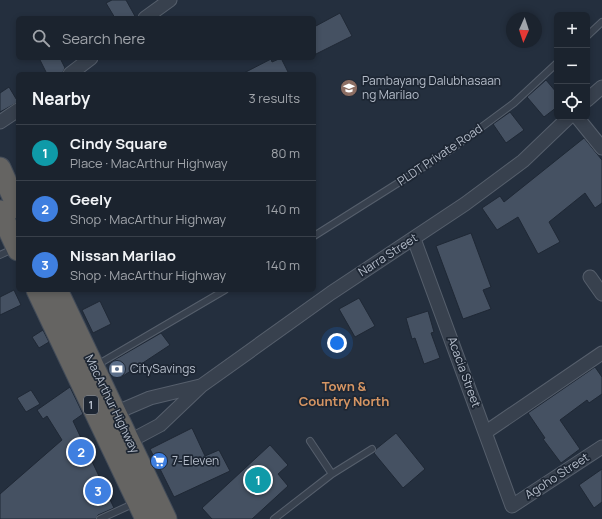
<!DOCTYPE html>
<html lang="en">
<head>
<meta charset="utf-8">
<style>
	body { margin:0; font-family:Manrope,sans-serif; background:#242b36; color:#f1f3f6 }
	.controls { position:absolute; right:12px; top:12px; display:grid; overflow:hidden; border-radius:6px; box-shadow:0 2px 6px #0003 }
	.controls button { width:36px; height:36px; display:grid; place-items:center; padding:0; border:0; border-bottom:1px solid #39404a; background:#1b232e; color:#f1f3f6; font:20px sans-serif }
	.compass { position:absolute; left:506px; top:12px; width:36px; height:36px; border-radius:50%; background:#1b232e; box-shadow:0 2px 6px #0003; rotate:183deg }
	.you { position:absolute; left:337px; top:343px; width:14px; height:14px; margin:-10px; border:3px solid #fff; border-radius:50%; background:#1a73e8; box-shadow:0 0 0 6px #1a73e833 }
	.badge { display:grid; place-items:center; width:26px; height:26px; border-radius:50%; background:#b45309; color:#fff; font-size:13px; font-weight:700 }
	.pin { position:absolute; translate:-50% -50%; border:2px solid #fff; box-shadow:0 1px 4px #0006 }
	.list { margin:0; padding:0; list-style:none }
	h2 { display:flex; justify-content:space-between; align-items:center; height:52px; margin:0; padding:0 16px; font-size:17px }
	h2 small { font-size:13px; font-weight:400; color:#a0a4aa }
	.list li { display:grid; grid-template-columns:26px 1fr auto; gap:12px; align-items:center; box-sizing:border-box; height:56px; padding:0 16px; border-top:1px solid #39404a }
	.list b { display:block; font-size:15px; white-space:nowrap }
	.list p { margin:0; font-size:13px; white-space:nowrap; color:#a0a4aa }
	.list em { font-size:13px; font-style:normal; color:#a0a4aa }
	.icon { flex:none; width:22px; height:22px; fill:none; stroke:currentColor; stroke-width:2; stroke-linecap:round; stroke-linejoin:round }
	.map { position:relative; flex:none; width:602px; height:519px; overflow:hidden }
	.search { position:absolute; background:#1b232e; box-shadow:0 2px 6px #0003; left:16px; top:16px; width:300px; height:44px; display:flex; align-items:center; gap:10px; box-sizing:border-box; padding:0 14px; border-radius:6px; color:#a0a4aa; font-size:15px }
	.panel { position:absolute; background:#1b232e; box-shadow:0 2px 6px #0003; left:16px; top:72px; width:300px; height:220px; border-radius:6px }
	.map>svg:first-child { display:block }
	.building { fill:#455162; stroke:#1f2835 }
	.lines { fill:none; stroke-linecap:round; stroke-linejoin:round }
	.service-casing { stroke:#565f6c; stroke-width:8 }
	.minor-casing { stroke:#565f6c; stroke-width:15 }
	.trunk-casing { stroke:#434c59; stroke-width:23 }
	.service { stroke:#38414e; stroke-width:6 }
	.minor { stroke:#38414e; stroke-width:13 }
	.trunk { stroke:#656462; stroke-width:21 }
	.labels { text-anchor:middle; stroke-width:3.5; stroke-linejoin:round; paint-order:stroke }
	.shield { fill:#1d2633; stroke:#878f9c; stroke-width:1 }
	.shield-label { font-size:11px; font-weight:bold; fill:#b4bcc9 }
	.poi-label { font-size:12px; fill:#b4bcc9; stroke:#1d2633; text-anchor:start }
	.street-label { font-size:12px; fill:#b4bcc9; stroke:#1d2633 }
	.neighbourhood-label { font-size:13px; font-weight:bold; fill:#d59563; stroke:#1d2633 }
</style>
</head>
<body>
<div class="map">
<svg width="602" height="519" viewBox="0 0 602 519">
	<rect width="100%" height="100%" fill="#242f3e"/>
	<path class="building" d="M 112,0 L 126,0 L 136,18 L 115,18 L 106,3 Z
		M 340,13 L 352,36 L 314,55 L 314,27 Z
		M 39,58 L 60,58 L 65,68 L 62,74 L 47,74 Z
		M 281,58 L 289,74 L 242,74 L 271,59 L 272,62 Z
		M 546,80 L 557,93 L 557,107 L 544,117 L 527,97 Z
		M 9,87 L 18,102 L 0,112 L 0,93 Z
		M 510,112 L 524,130 L 506,143 L 493,124 Z
		M 584,138 L 602,160 L 602,203 L 595,208 L 585,193 L 549,222 L 560,242 L 538,254 L 518,217 L 497,230 L 482,208 L 500,196 L 504,202 Z
		M 471,233 L 491,287 L 483,290 L 491,309 L 463,319 L 436,246 Z
		M 14,290 L 21,305 L 0,315 L 0,297 Z
		M 359,298 L 375,326 L 355,337 L 339,309 Z
		M 100,301 L 111,324 L 93,333 L 82,310 Z
		M 428,311 L 434,332 L 431,333 L 440,358 L 424,364 L 415,338 L 412,339 L 406,318 Z
		M 43,330 L 49,342 L 39,348 L 32,337 Z
		M 161,333 L 170,345 L 120,378 L 109,363 Z
		M 595,367 L 602,377 L 602,394 L 589,403 L 587,400 L 560,420 L 580,449 L 561,463 L 543,439 L 545,438 L 528,413 Z
		M 70,387 L 83,414 L 73,421 L 114,508 L 98,515 L 96,519 L 0,519 L 0,494 L 62,440 L 47,416 L 43,419 L 37,410 Z
		M 31,390 L 40,404 L 26,412 L 17,398 Z
		M 192,428 L 205,456 L 219,450 L 230,471 L 174,497 L 150,449 Z
		M 396,433 L 425,469 L 403,488 L 374,453 L 376,449 Z
		M 270,445 L 288,465 L 278,474 L 288,486 L 252,519 L 212,519 L 202,508 Z
		M 602,469 L 602,502 L 594,508 L 579,485 Z"/>
	<g class="lines">
		<g class="service-casing">
			<path id="service" d="M 587,36 L 602,22
				M 314,236 L 452,149 L 514,103 L 557,63
				M 0,255 L 15,248
				M 97,365 L 225,290
				M 310,441 L 332,474
				M 100,519 L 135,503
				M 274,519 L 332,474 L 372,449"/>
		</g>
		<g class="minor-casing">
			<path id="minor" d="M 145,18 L 170,0
				M 70,74 L 91,58
				M 587,100 L 602,87
				M 577,117 L 602,148
				M 0,122 L 18,110
				M 414,239 L 512,506 L 602,447
				M 590,277 L 602,294
				M 115,413 L 150,398 L 200,386
				M 486,432 L 602,353
				M 130,441 L 160,425 L 201,386 L 331,293 L 465,204 L 523,161 L 569,117"/>
		</g>
		<g class="trunk-casing">
			<path id="trunk" d="M 0,168 L 18,208
				M 0,211 L 18,250
				M 37,290 L 146,519
				M 57,290 L 166,519"/>
		</g>
		<use href="#service" class="service"/>
		<use href="#minor" class="minor"/>
		<use href="#trunk" class="trunk"/>
	</g>
	<defs>
		<g id="university-disc" transform="scale(0.9)"><circle r="9.5" fill="#8d6e63" stroke="#1d2633"/><path d="M0-5L7-2L0 1L-7-2ZM-4 1L0 2.5L4 1V4Q0 6-4 4Z" fill="#fff"/></g>
		<g id="bank-disc" transform="scale(0.9)"><circle r="9.5" fill="#5c6f8a" stroke="#1d2633"/><path d="M-6-4H6V4H-6ZM0-2.3a2.3 2.3 0 1 0 0 4.6a2.3 2.3 0 1 0 0-4.6Z" fill="#fff"/></g>
		<g id="supermarket-disc" transform="scale(0.9)"><circle r="9.5" fill="#3f7fe0" stroke="#1d2633"/><path d="M-6-5.5h2.5l.6 2H6L4.5 2H-2.5L-4.4-4H-6ZM-1.5 3.2a1.3 1.3 0 1 0 .1 0ZM3 3.2a1.3 1.3 0 1 0 .1 0Z" fill="#fff"/></g>
	</defs>
	<g fill-rule="evenodd">
		<use href="#university-disc" x="349" y="88"/>
		<use href="#bank-disc" x="117" y="369"/>
		<use href="#supermarket-disc" x="159" y="461"/>
	</g>
	<g class="labels">
		<rect class="shield" x="84" y="396" width="14" height="18" rx="3"/>
		<g class="shield-label">
			<text x="91" y="409">1</text>
		</g>
		<g class="poi-label">
			<text x="362" y="85">Pambayang Dalubhasaan<tspan x="362" dy="14">ng Marilao</tspan></text>
			<text x="130" y="373">CitySavings</text>
			<text x="172" y="465">7-Eleven</text>
		</g>
		<g class="street-label">
			<text transform="translate(440 155) rotate(-34)" y="4">PLDT Private Road</text>
			<text transform="translate(388 255) rotate(-33)" y="4">Narra Street</text>
			<text transform="translate(464 372) rotate(70)" y="4">Acacia Street</text>
			<text transform="translate(112 404) rotate(64)" y="4">MacArthur Highway</text>
			<text transform="translate(557 476) rotate(-33)" y="4">Agoho Street</text>
		</g>
		<g class="neighbourhood-label">
			<text x="344" y="391">Town &amp;<tspan x="344" dy="15">Country North</tspan></text>
		</g>
	</g>
</svg>
<div class="controls">
<button>+</button>
<button>−</button>
<button><svg class="icon" aria-label="locate" viewBox="0 0 24 24"><circle cx="12" cy="12" r="6"/><path d="M12 2v4M12 18v4M2 12h4M18 12h4"/></svg></button>
</div>
<svg class="compass" viewBox="-18 -18 36 36"><path d="M0-13l5 13h-10z" fill="#e53935"/><path d="M0 13l5-13h-10z" fill="#a0a4aa"/></svg>
<div class="you"></div>
<div class="pin badge" style="left:258px;top:480px;background:#0f9aa8">1</div>
<div class="pin badge" style="left:81px;top:452px;background:#3f7fe0">2</div>
<div class="pin badge" style="left:98px;top:491px;background:#3f7fe0">3</div>
<div class="search"><svg class="icon" aria-label="search" viewBox="0 0 24 24"><circle cx="10" cy="10" r="6"/><path d="M15 15l6 6"/></svg>Search here</div>
<section class="panel">
<h2>Nearby<small>3 results</small></h2>
<ul class="list">
<li><span class="badge" style="background:#0f9aa8">1</span><div><b>Cindy Square</b><p>Place · MacArthur Highway</p></div><em>80 m</em></li>
<li><span class="badge" style="background:#3f7fe0">2</span><div><b>Geely</b><p>Shop · MacArthur Highway</p></div><em>140 m</em></li>
<li><span class="badge" style="background:#3f7fe0">3</span><div><b>Nissan Marilao</b><p>Shop · MacArthur Highway</p></div><em>140 m</em></li>
</ul>
</section>
</div>
</body>
</html>
